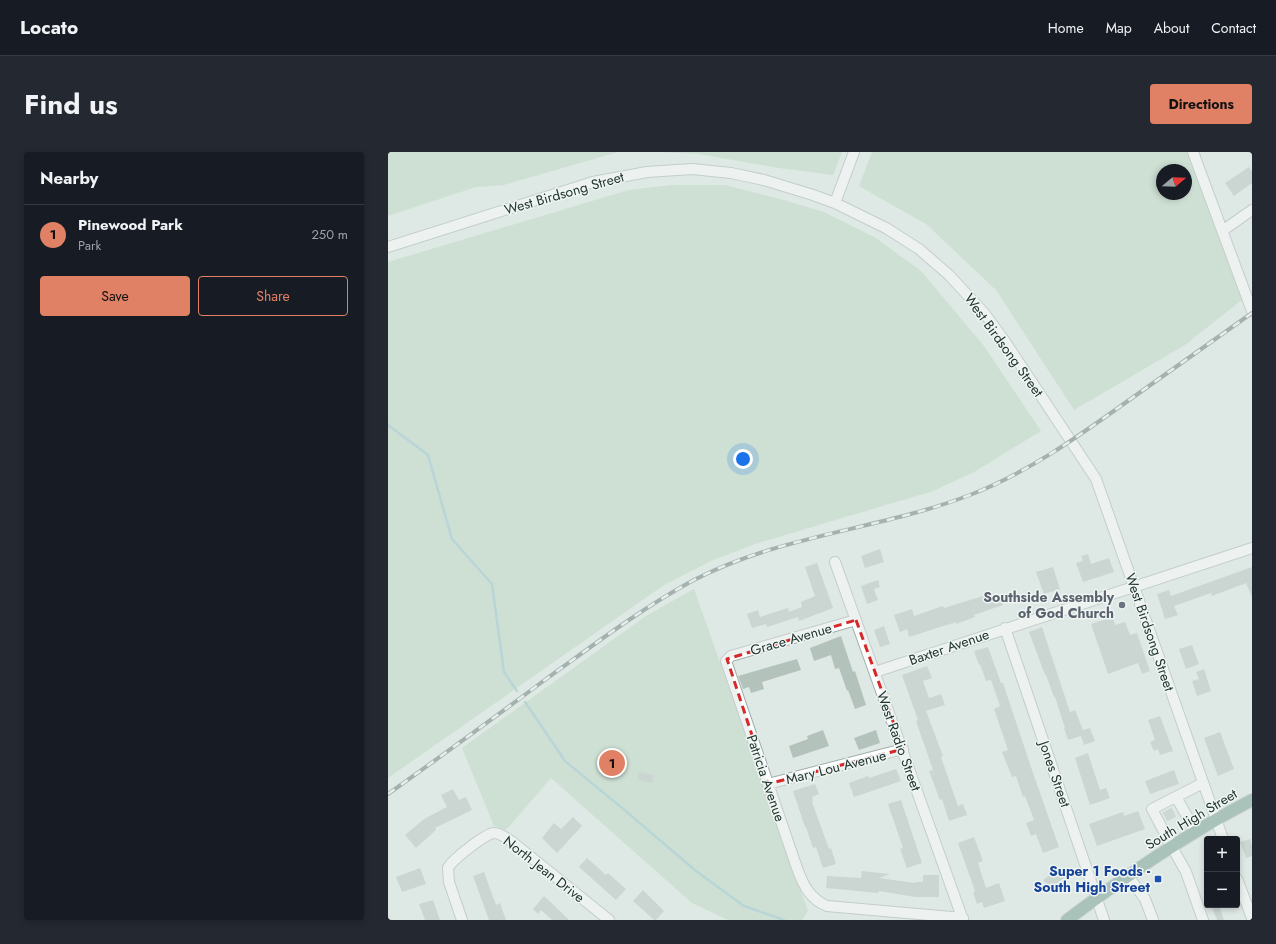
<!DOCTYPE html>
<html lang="en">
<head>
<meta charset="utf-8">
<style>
	body { margin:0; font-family:Jost,sans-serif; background:#242831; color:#f1f3f6 }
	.controls { position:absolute; right:12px; bottom:12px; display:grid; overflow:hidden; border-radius:4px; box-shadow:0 2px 6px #0003 }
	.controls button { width:36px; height:36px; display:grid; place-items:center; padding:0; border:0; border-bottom:1px solid #363941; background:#171b24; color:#f1f3f6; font:20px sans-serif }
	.compass { position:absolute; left:768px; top:12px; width:36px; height:36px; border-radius:50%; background:#171b24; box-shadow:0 2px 6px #0003; rotate:71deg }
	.you { position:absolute; left:355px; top:307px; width:14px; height:14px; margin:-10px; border:3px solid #fff; border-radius:50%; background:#1a73e8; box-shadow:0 0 0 6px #1a73e833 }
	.badge { display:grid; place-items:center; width:26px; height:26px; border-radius:50%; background:#e08165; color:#111; font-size:13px; font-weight:700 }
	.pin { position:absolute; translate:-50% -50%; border:2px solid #fff; box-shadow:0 1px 4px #0006 }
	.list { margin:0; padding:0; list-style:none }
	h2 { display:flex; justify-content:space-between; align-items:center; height:52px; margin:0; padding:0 16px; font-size:17px }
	h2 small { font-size:13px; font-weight:400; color:#9ea1a6 }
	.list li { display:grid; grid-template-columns:26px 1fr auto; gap:12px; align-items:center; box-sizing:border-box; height:60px; padding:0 16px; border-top:1px solid #363941 }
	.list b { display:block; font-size:15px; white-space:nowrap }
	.list p { margin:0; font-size:13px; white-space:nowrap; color:#9ea1a6 }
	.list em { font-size:13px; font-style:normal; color:#9ea1a6 }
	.actions { display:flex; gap:8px; padding:12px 16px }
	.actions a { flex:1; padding:9px 0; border:1px solid #e08165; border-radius:4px; text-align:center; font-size:14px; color:#e08165 }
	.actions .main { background:#e08165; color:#111 }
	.map { position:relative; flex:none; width:864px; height:768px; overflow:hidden; border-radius:4px }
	header { display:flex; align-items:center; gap:24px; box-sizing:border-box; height:56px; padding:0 20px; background:#171b24; border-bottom:1px solid #363941 }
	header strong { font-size:19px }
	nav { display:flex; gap:22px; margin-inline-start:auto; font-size:14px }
	.intro { display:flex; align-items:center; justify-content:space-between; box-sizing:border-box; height:96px; padding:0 24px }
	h1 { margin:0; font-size:28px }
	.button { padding:10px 18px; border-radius:4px; background:#e08165; color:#111; font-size:14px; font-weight:700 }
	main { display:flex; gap:24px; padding:0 24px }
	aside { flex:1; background:#171b24; border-radius:4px; box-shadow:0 2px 6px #0003 }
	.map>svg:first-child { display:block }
	.green { fill:#bad7c1; fill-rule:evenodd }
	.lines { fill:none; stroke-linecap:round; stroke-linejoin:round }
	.stream { stroke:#8cbfc7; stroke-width:2.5 }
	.building { fill:#b4c2bc }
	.minor-tunnel { stroke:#b8c4c0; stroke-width:10; stroke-dasharray:10 5; stroke-linecap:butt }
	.minor-casing { stroke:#a2afaa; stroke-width:12 }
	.major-casing { stroke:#bdc2c1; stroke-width:14 }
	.minor { stroke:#fff; stroke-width:10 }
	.major { stroke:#68988b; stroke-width:12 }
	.rail-casing { stroke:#5c716b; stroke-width:4 }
	.rail { stroke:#eef5f2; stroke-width:2.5; stroke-dasharray:8; stroke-linecap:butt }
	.marked { fill:none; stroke:#d62828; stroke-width:3; stroke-dasharray:8 5; stroke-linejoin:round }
	.worship-dot { fill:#6b7280; stroke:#eef5f2; stroke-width:1.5 }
	.transit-dot { fill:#1a4fb4; stroke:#eef5f2; stroke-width:1.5 }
	.labels { text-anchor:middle; stroke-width:3; stroke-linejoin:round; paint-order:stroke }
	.street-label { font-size:14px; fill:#223530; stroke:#eef5f2 }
	.worship-label { font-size:14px; font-weight:bold; fill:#5b616d; stroke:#eef5f2; text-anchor:end }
	.transit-label { font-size:14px; font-weight:bold; fill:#164399; stroke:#eef5f2; text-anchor:end }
</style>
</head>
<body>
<header>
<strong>Locato</strong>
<nav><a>Home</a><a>Map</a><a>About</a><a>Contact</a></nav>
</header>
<div class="intro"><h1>Find us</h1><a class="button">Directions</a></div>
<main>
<aside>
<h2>Nearby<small></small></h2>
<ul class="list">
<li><span class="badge">1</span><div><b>Pinewood Park</b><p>Park</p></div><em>250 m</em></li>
</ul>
<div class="actions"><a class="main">Save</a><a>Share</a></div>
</aside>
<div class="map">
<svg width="864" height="768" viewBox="0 0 864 768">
	<rect width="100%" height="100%" fill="#dee8e4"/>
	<path class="green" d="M 0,0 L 230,0 L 116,33 L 88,35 L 0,64 Z
		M 272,0 L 454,0 L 445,23 L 391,16 L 311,2 Z
		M 484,0 L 799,0 L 855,147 L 797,193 L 686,258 L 608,138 L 538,72 L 471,34 ZM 774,18 L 798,18 L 798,42 L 774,42 Z
		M 284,33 L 337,33 L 392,47 L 436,60 L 488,86 L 533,119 L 596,194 L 653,279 L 586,320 L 545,339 L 367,392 L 325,408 L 276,433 L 0,626 L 0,110 L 241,38 Z
		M 306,437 L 420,759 L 414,768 L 340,768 L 304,751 L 163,626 L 118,678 L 106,674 L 74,596 L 258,464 Z"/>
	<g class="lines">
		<path class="stream" d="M 0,273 L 40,303 L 64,387 L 104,432 L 116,520 L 129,539
			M 137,550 L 177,609 L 233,655 L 308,719 L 356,754 L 396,768"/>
	</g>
	<path class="building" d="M 861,15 L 864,20 L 864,31 L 846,44 L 837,31 Z
		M 492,397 L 496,410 L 477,416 L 473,404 Z
		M 700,402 L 703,412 L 721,406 L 726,420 L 695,430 L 688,411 L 695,409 L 693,404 Z
		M 429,411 L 445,456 L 411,469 L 410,465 L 379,475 L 378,472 L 364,476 L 359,462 L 370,458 L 372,465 L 400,456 L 401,460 L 414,455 L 413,450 L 427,444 L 417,415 Z
		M 665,415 L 672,437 L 656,442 L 648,420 Z
		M 864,415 L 864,445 L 858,431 L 824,444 L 823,441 L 786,454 L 790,463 L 777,467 L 769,442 L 781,438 L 783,444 Z
		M 490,428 L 492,435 L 486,437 L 490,448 L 479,452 L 473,434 Z
		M 605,441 L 607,448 L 613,446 L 615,453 L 586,463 L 587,465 L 568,472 L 568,470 L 521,485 L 519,477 L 512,480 L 506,463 L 524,457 L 526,464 L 555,454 L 556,456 Z
		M 725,465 L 727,473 L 737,470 L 742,483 L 749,481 L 762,519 L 754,522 L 750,511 L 720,522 L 703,472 Z
		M 496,474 L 502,492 L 492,495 L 486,478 Z
		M 654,475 L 682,560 L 687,558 L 695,578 L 702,576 L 707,589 L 696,593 L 693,584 L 680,588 L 676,576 L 677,576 L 667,545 L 666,545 L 658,523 L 657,523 L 641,480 Z
		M 453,484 L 465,520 L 467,519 L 478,553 L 467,557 L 460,538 L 459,539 L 451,516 L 447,517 L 443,503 L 426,509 L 422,496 Z
		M 804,493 L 811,512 L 798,517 L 791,497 Z
		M 600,495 L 613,531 L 615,531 L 644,618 L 671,695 L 655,701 L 648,682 L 643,684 L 638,671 L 646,668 L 637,644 L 635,645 L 628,624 L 624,625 L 614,600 L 620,598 L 606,557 L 612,554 L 603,528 L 598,529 L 592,512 L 591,513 L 586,499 Z
		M 409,507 L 413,518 L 374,530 L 376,537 L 363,541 L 361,535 L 355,537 L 350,524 Z
		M 539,514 L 544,526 L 535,529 L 541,546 L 553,542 L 557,553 L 538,559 L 555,604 L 553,605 L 570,654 L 575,652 L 579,663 L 561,669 L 554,647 L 552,648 L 541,619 L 545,618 L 528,569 L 530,568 L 514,523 Z
		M 816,517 L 823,539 L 809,544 L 804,529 L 811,527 L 808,520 Z
		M 772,564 L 785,599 L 772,603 L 770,597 L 766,599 L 762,590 L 767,588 L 760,568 Z
		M 435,578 L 441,594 L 405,606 L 401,594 L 420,587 L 419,584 Z
		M 488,578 L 492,591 L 471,598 L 466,586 Z
		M 832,580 L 846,617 L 830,624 L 816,586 Z
		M 700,601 L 712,638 L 718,636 L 722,646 L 702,653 L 687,606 Z
		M 508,617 L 513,629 L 466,645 L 461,631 L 480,624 L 481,626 Z
		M 786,618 L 791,632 L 762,642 L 757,629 Z
		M 251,620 L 266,623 L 264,631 L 250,628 Z
		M 427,632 L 431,642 L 424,645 L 425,649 L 424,650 L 441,697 L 443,696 L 448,712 L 435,716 L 428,695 L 425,696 L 418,675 L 417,675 L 405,639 Z
		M 65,637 L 71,648 L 78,645 L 84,658 L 47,676 L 48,678 L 28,696 L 17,683 L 36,667 L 59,655 L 53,643 Z
		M 513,648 L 534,711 L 519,716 L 512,697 L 515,696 L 500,652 Z
		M 750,659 L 757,677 L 709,694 L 701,672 L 735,660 L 736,664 Z
		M 185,665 L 194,674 L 169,701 L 154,686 L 166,671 L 173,677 Z
		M 586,685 L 595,709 L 590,711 L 598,736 L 611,731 L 617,749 L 596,756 L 594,750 L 589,752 L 585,740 L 587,739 L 570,691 Z
		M 862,687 L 864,693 L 864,704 L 858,706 L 852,690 Z
		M 199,706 L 218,723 L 220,721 L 238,737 L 228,748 L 191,715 Z
		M 32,716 L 38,732 L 14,740 L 8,725 Z
		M 671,716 L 677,725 L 662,737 L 655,728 Z
		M 474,719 L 502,722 L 491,726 L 527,731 L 527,730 L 535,730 L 535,723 L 551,723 L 551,745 L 527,745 L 491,739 L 490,741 L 438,736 L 439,724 L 473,726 Z
		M 96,720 L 108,753 L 112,751 L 118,768 L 101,768 L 85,724 Z
		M 255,738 L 276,759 L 268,768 L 266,768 L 245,749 Z
		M 156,744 L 172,759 L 181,768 L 164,768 L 153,758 L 150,762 L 145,757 Z
		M 45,748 L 52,768 L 37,768 L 31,752 Z
		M 823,753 L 831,753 L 836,768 L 829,768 Z"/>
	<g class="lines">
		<path class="minor-tunnel" d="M 777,665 L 786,660"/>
		<g class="minor-casing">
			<path id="minor" d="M 805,0 L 864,159
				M 447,51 L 466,0
				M 834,79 L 864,58
				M 0,95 L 205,30 L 259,20 L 304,17 L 343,21 L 376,28 L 425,43 L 447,51 L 498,76 L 531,97 L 561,123 L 597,162 L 618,191 L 708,327 L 835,687
				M 447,410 L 575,768
				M 468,468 L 343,504 L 338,509 L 409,716 C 415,733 422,747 439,754 L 575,766
				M 617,476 L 716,768
				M 487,520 L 864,396
				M 815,631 L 764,657 L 784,695 L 798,720 L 815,768
				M 380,632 L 515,597
				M 788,645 L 808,680
				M 740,724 L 757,747 L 765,768
				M 849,727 L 864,766
				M 74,768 L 61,730 L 60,716 C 65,707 97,682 106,681 C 112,681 118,686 123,689 L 221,768"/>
		</g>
		<g class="major-casing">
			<path id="major" d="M 679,768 C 738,724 798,682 864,648"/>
		</g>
		<use href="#minor" class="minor"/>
		<use href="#major" class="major"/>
		<g class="rail-casing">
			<path id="rail" d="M 0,642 C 52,605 103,568 154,530 C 203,495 251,458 304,429 C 391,383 491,378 582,343 C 639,321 688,286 737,251 C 779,221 822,191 864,161"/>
		</g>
		<use href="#rail" class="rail"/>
	</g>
	<path d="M0 0H864V768H0ZM 468,468 L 515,597 L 380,632 L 339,507 Z" fill="#dee8e4" fill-opacity=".55" fill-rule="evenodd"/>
	<path class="marked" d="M 468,468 L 515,597 L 380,632 L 339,507 Z"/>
	<circle class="worship-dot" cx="734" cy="453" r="4"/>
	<rect class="transit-dot" x="766" y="723" width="8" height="8" rx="2"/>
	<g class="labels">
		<g class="street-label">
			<text transform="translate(176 41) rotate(-16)" y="5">West Birdsong Street</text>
			<text transform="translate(616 193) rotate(54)" y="5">West Birdsong Street</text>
			<text transform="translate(762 480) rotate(71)" y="5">West Birdsong Street</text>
			<text transform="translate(403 487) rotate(-16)" y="5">Grace Avenue</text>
			<text transform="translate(561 495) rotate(-19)" y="5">Baxter Avenue</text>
			<text transform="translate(511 589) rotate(70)" y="5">West Radio Street</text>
			<text transform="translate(448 615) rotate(-14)" y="5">Mary Lou Avenue</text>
			<text transform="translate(667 622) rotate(71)" y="5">Jones Street</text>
			<text transform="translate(378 626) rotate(71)" y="5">Patricia Avenue</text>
			<text transform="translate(803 667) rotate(-31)" y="5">South High Street</text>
			<text transform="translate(156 717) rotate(38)" y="5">North Jean Drive</text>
		</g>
		<g class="worship-label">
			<text x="726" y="450">Southside Assembly<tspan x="726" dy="16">of God Church</tspan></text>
		</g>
		<g class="transit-label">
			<text x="762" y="724">Super 1 Foods -<tspan x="762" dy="16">South High Street</tspan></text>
		</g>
	</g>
</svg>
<div class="controls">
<button>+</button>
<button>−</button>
</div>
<svg class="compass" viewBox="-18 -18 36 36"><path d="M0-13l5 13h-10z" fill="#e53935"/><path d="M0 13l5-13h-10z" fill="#9ea1a6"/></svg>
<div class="you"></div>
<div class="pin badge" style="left:224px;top:611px">1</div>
</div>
</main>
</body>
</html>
